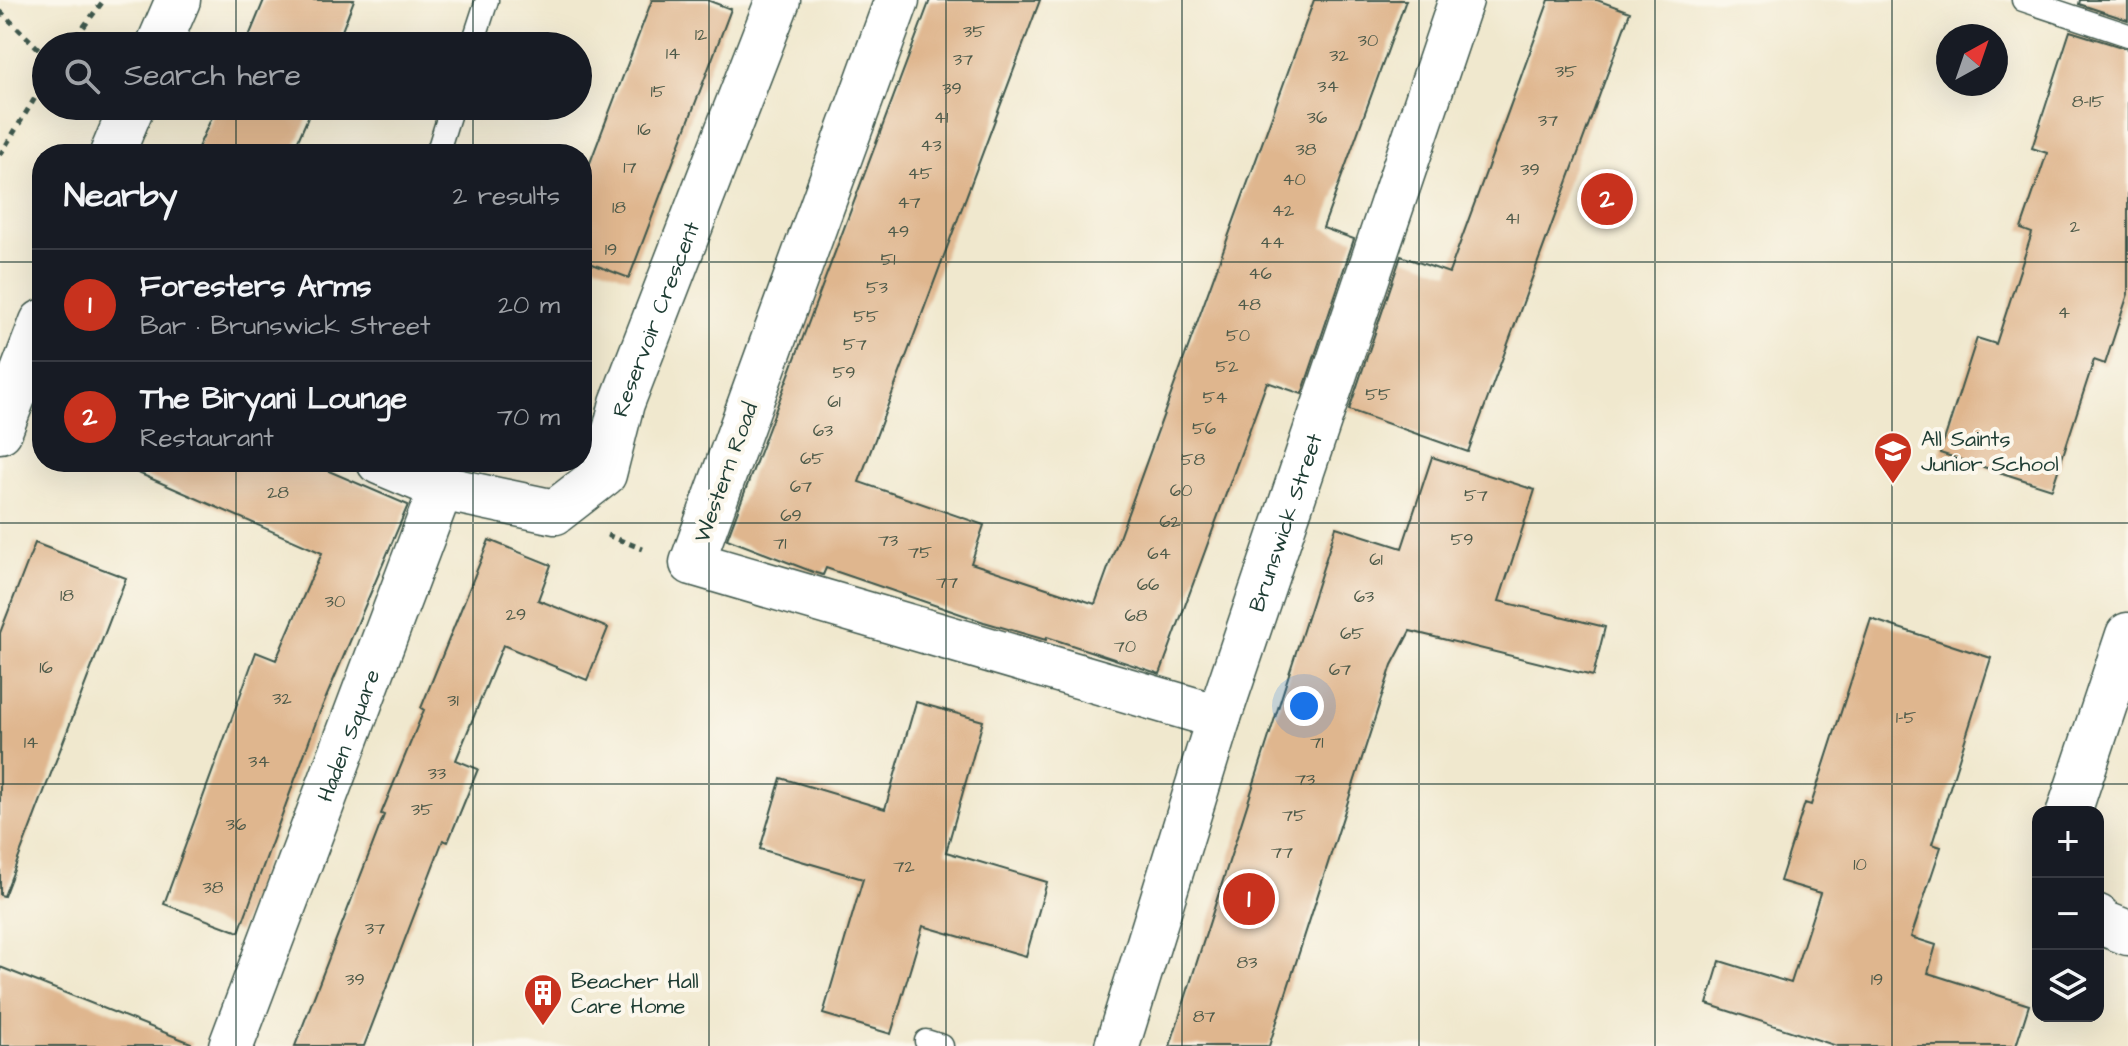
<!DOCTYPE html>
<html lang="en">
<head>
<meta charset="utf-8">
<style>
	body { margin:0; font-family:"Architects Daughter",sans-serif; background:#20242c; color:#f1f3f6 }
	.controls { position:absolute; right:24px; bottom:24px; display:grid; overflow:hidden; border-radius:16px; box-shadow:0 8px 32px #0002 }
	.controls button { width:72px; height:72px; display:grid; place-items:center; padding:0; border:0; border-bottom:2px solid #363941; background:#171b24; color:#f1f3f6; font:40px sans-serif }
	.compass { position:absolute; left:1936px; top:24px; width:72px; height:72px; border-radius:50%; background:#171b24; box-shadow:0 8px 32px #0002; rotate:40deg }
	.you { position:absolute; left:1304px; top:706px; width:28px; height:28px; margin:-20px; border:6px solid #fff; border-radius:50%; background:#1a73e8; box-shadow:0 0 0 12px #1a73e833 }
	.badge { display:grid; place-items:center; width:52px; height:52px; border-radius:50%; background:#c8321e; color:#fff; font-size:26px; font-weight:700 }
	.pin { position:absolute; translate:-50% -50%; border:4px solid #fff; box-shadow:0 2px 8px #0006 }
	.list { margin:0; padding:0; list-style:none }
	h2 { display:flex; justify-content:space-between; align-items:center; height:104px; margin:0; padding:0 32px; font-size:34px }
	h2 small { font-size:26px; font-weight:400; color:#9ea1a6 }
	.list li { display:grid; grid-template-columns:52px 1fr auto; gap:24px; align-items:center; box-sizing:border-box; height:112px; padding:0 32px; border-top:2px solid #363941 }
	.list b { display:block; font-size:30px; white-space:nowrap }
	.list p { margin:0; font-size:26px; white-space:nowrap; color:#9ea1a6 }
	.list em { font-size:26px; font-style:normal; color:#9ea1a6 }
	.icon { flex:none; width:44px; height:44px; fill:none; stroke:currentColor; stroke-width:2; stroke-linecap:round; stroke-linejoin:round }
	.map { position:relative; flex:none; width:2128px; height:1046px; overflow:hidden }
	.search { position:absolute; background:#171b24; box-shadow:0 8px 32px #0002; left:32px; top:32px; width:560px; height:88px; display:flex; align-items:center; gap:20px; box-sizing:border-box; padding:0 28px; border-radius:44px; color:#9ea1a6; font-size:30px }
	.panel { position:absolute; background:#171b24; box-shadow:0 8px 32px #0002; left:32px; top:144px; width:560px; height:328px; border-radius:32px }
	.map>svg:first-child { display:block }
	.building { fill:#dfb68e }
	.lines { fill:none; stroke-linecap:round; stroke-linejoin:round }
	.lane-casing { stroke:#3e574b; stroke-width:25 }
	.street-casing { stroke:#3e574b; stroke-width:47 }
	.path { stroke:#3e574b; stroke-width:5; stroke-dasharray:6 6; stroke-linecap:butt }
	.lane { stroke:#fff; stroke-width:22 }
	.street { stroke:#fff; stroke-width:44 }
	.grid { fill:none; stroke:#1f3d34; stroke-width:2; stroke-opacity:0.55 }
	.labels { text-anchor:middle; stroke-width:8; stroke-linejoin:round; paint-order:stroke }
	.number-label { font-size:18px; fill:#4f5b4a }
	.street-label { font-size:22px; fill:#1f3d34; stroke:#fbf7ec }
	.poi-label { font-size:22px; fill:#1f3d34; stroke:#fbf7ec; text-anchor:start }
</style>
</head>
<body>
<div class="map">
<svg width="2128" height="1046" viewBox="0 0 2128 1046">
	<rect width="100%" height="100%" fill="#fbf7ec"/>
	<filter id="ink" filterUnits="userSpaceOnUse"><feTurbulence type="fractalNoise" baseFrequency=".0125" numOctaves="2"/><feDisplacementMap in="SourceGraphic" scale="16" xChannelSelector="R" yChannelSelector="G"/><feConvolveMatrix kernelMatrix="1 2 1 2 8 2 1 2 1" color-interpolation-filters="sRGB"/></filter>
	<filter id="wash" filterUnits="userSpaceOnUse"><feTurbulence type="fractalNoise" baseFrequency=".006" numOctaves="4" result="noise"/><feDisplacementMap in="SourceGraphic" scale="32" xChannelSelector="R" yChannelSelector="G"/><feGaussianBlur stdDeviation="1.8" result="paint"/><feColorMatrix in="noise" values="0 0 0 0 0 0 0 0 0 0 0 0 0 0 0 0 0 1.4 0 .05"/><feComposite in="paint" operator="in"/></filter>
	<g filter="url(#wash)">
		<rect width="100%" height="100%" fill="#f0e8ce"/>
		<g id="blocks">
			<path class="building" d="M 264,0 L 354,0 L 336,46 L 245,46 Z
				M 652,0 L 707,0 L 731,9 L 629,278 L 582,260 L 582,184 Z
				M 930,0 L 1040,0 L 859,482 L 984,525 L 971,563 L 1095,604 L 1314,0 L 1406,0 L 1323,228 L 1354,239 L 1302,394 L 1267,382 L 1160,674 L 1047,637 L 1046,640 L 984,622 L 826,568 L 823,575 L 816,573 L 727,539 Z
				M 1549,0 L 1597,0 L 1630,12 L 1468,452 L 1349,410 L 1401,256 L 1449,273 Z
				M 2080,0 L 2128,0 L 2128,20 L 2079,4 Z
				M 2070,31 L 2128,49 L 2128,294 L 2105,364 L 2094,360 L 2052,489 L 1940,453 L 1977,338 L 1996,344 L 2032,233 L 2021,229 L 2047,153 L 2032,148 Z
				M 217,106 L 313,106 L 292,154 L 195,154 Z
				M 1432,457 L 1535,490 L 1499,601 L 1605,627 L 1593,676 L 1410,631 L 1392,665 L 1269,1046 L 1170,1046 L 1336,527 L 1402,548 Z
				M 113,462 L 308,462 L 408,505 L 319,714 L 239,932 L 164,904 L 256,652 L 276,660 L 322,553 Z
				M 489,540 L 551,565 L 538,600 L 608,628 L 587,680 L 503,645 L 456,760 L 478,769 L 448,842 L 443,840 L 364,1046 L 295,1046 L 384,815 L 381,814 L 424,710 L 421,708 Z
				M 35,543 L 126,578 L 4,896 L 0,895 L 0,633 Z
				M 1871,619 L 1991,658 L 1932,844 L 1941,847 L 1911,937 L 1936,945 L 1928,973 L 2029,1005 L 2016,1046 L 1837,1046 L 1707,1004 L 1720,961 L 1791,983 L 1820,893 L 1780,881 L 1805,803 L 1811,805 Z
				M 916,702 L 983,721 L 946,852 L 1047,882 L 1026,956 L 923,926 L 891,1034 L 823,1014 L 863,879 L 760,849 L 781,778 L 885,809 Z
				M 0,967 L 191,1043 L 191,1046 L 0,1046 Z"/>
		</g>
	</g>
	<g filter="url(#ink)">
		<use href="#blocks" fill-opacity="0" stroke="#3e574b" stroke-width="2"/>
		<g class="lines">
			<g class="lane-casing">
				<path id="lane" d="M 2023,0 L 2128,35
					M 472,46 L 487,0
					M 437,154 L 452,106
					M 926,1041 L 942,1046"/>
			</g>
			<g class="street-casing">
				<g id="street">
					<path d="M 897,0 L 692,563 L 1219,717"/>
					<path d="M 158,46 L 178,0"/>
					<path d="M 112,154 L 132,106"/>
					<path d="M 0,431 L 42,322"/>
					<path id="s1" d="M 441,488 L 555,512 L 604,474 L 622,403 L 778,0"/>
					<path d="M 2069,812 L 2128,635"/>
					<path d="M 2098,917 L 2103,923 L 2128,933"/>
					<path id="s2" d="M 231,1046 L 441,488 L 379,462"/>
					<path id="s3" d="M 1117,1046 L 1219,717 L 1461,0"/>
				</g>
			</g>
			<path class="path" d="M 0,11 L 46,56
				M 69,46 L 104,0
				M 0,155 L 46,80
				M 607,535 L 643,549"/>
			<use href="#lane" class="lane"/>
			<use href="#street" class="street"/>
		</g>
	</g>
	<path class="grid" d="M 236,0 L 236,46M 473,0 L 473,46M 709,0 L 709,1046M 946,0 L 946,1046M 1182,0 L 1182,1046M 1419,0 L 1419,1046M 1655,0 L 1655,1046M 1892,0 L 1892,1046M 236,106 L 236,154M 473,106 L 473,154M 0,262 L 42,262M 582,262 L 2128,262M 236,462 L 236,1046M 473,462 L 473,1046M 0,523 L 2128,523M 0,784 L 2128,784"/>
	<defs>
		<g id="school-pin" transform="scale(2)"><path d="M0 17L-7.5 6A9.5 9.5 0 1 1 7.5 6Z" fill="#c8321e" stroke="#fbf7ec"/><path d="M0-5L7-2L0 1L-7-2ZM-4 1L0 2.5L4 1V4Q0 6-4 4Z" fill="#fff"/></g>
		<g id="building-pin" transform="scale(2)"><path d="M0 17L-7.5 6A9.5 9.5 0 1 1 7.5 6Z" fill="#c8321e" stroke="#fbf7ec"/><path d="M-4-6H4V6H1V3H-1V6H-4ZM-2.5-4.3h1.7v1.8h-1.7ZM.8-4.3h1.7v1.8H.8ZM-2.5-1h1.7V.8h-1.7ZM.8-1h1.7V.8H.8Z" fill="#fff"/></g>
	</defs>
	<g fill-rule="evenodd">
		<use href="#school-pin" x="1893" y="451"/>
		<use href="#building-pin" x="543" y="993"/>
	</g>
	<g class="labels">
		<g class="number-label">
			<text x="974" y="37">35</text>
			<text x="701" y="40">12</text>
			<text x="1368" y="46">30</text>
			<text x="673" y="59">14</text>
			<text x="1339" y="61">32</text>
			<text x="963" y="65">37</text>
			<text x="1566" y="77">35</text>
			<text x="1328" y="92">34</text>
			<text x="952" y="94">39</text>
			<text x="658" y="97">15</text>
			<text x="2088" y="107">8-15</text>
			<text x="941" y="123">41</text>
			<text x="1317" y="123">36</text>
			<text x="1548" y="126">37</text>
			<text x="644" y="135">16</text>
			<text x="931" y="151">43</text>
			<text x="1306" y="155">38</text>
			<text x="630" y="173">17</text>
			<text x="1530" y="175">39</text>
			<text x="920" y="179">45</text>
			<text x="1294" y="185">40</text>
			<text x="909" y="208">47</text>
			<text x="619" y="213">18</text>
			<text x="1283" y="216">42</text>
			<text x="1512" y="224">41</text>
			<text x="2075" y="232">2</text>
			<text x="898" y="237">49</text>
			<text x="1272" y="248">44</text>
			<text x="611" y="255">19</text>
			<text x="888" y="265">51</text>
			<text x="1260" y="279">46</text>
			<text x="877" y="293">53</text>
			<text x="1249" y="310">48</text>
			<text x="2064" y="318">4</text>
			<text x="866" y="322">55</text>
			<text x="1238" y="341">50</text>
			<text x="855" y="350">57</text>
			<text x="1227" y="372">52</text>
			<text x="844" y="378">59</text>
			<text x="1378" y="400">55</text>
			<text x="1215" y="403">54</text>
			<text x="834" y="407">61</text>
			<text x="1204" y="434">56</text>
			<text x="823" y="436">63</text>
			<text x="812" y="464">65</text>
			<text x="1193" y="465">58</text>
			<text x="801" y="492">67</text>
			<text x="1181" y="496">60</text>
			<text x="278" y="498">28</text>
			<text x="1476" y="501">57</text>
			<text x="791" y="521">69</text>
			<text x="1170" y="527">62</text>
			<text x="1462" y="545">59</text>
			<text x="888" y="546">73</text>
			<text x="780" y="549">71</text>
			<text x="920" y="558">75</text>
			<text x="1159" y="559">64</text>
			<text x="1376" y="565">61</text>
			<text x="947" y="588">77</text>
			<text x="1148" y="590">66</text>
			<text x="67" y="601">18</text>
			<text x="1364" y="602">63</text>
			<text x="335" y="607">30</text>
			<text x="516" y="620">29</text>
			<text x="1136" y="621">68</text>
			<text x="1352" y="639">65</text>
			<text x="1125" y="652">70</text>
			<text x="46" y="673">16</text>
			<text x="1340" y="675">67</text>
			<text x="282" y="704">32</text>
			<text x="453" y="706">31</text>
			<text x="1906" y="723">1-5</text>
			<text x="31" y="748">14</text>
			<text x="1317" y="748">71</text>
			<text x="259" y="767">34</text>
			<text x="437" y="779">33</text>
			<text x="1305" y="785">73</text>
			<text x="422" y="815">35</text>
			<text x="1294" y="821">75</text>
			<text x="236" y="830">36</text>
			<text x="1282" y="858">77</text>
			<text x="1860" y="870">10</text>
			<text x="904" y="872">72</text>
			<text x="213" y="893">38</text>
			<text x="375" y="934">37</text>
			<text x="1247" y="968">83</text>
			<text x="355" y="985">39</text>
			<text x="1877" y="985">19</text>
			<text x="1204" y="1022">87</text>
		</g>
		<g class="street-label">
			<text dy="8" stroke="none"><textPath href="#s1" startOffset="342">Reservoir Crescent</textPath></text>
			<text transform="translate(725 472) rotate(-70)" y="8">Western Road</text>
			<text dy="8" stroke="none"><textPath href="#s3" startOffset="550">Brunswick Street</textPath></text>
			<text dy="8" stroke="none"><textPath href="#s2" startOffset="332">Haden Square</textPath></text>
		</g>
		<g class="poi-label">
			<text x="1921" y="446">All Saints<tspan x="1921" dy="25">Junior School</tspan></text>
			<text x="571" y="988">Beacher Hall<tspan x="571" dy="25">Care Home</tspan></text>
		</g>
	</g>
</svg>
<div class="controls">
<button>+</button>
<button>−</button>
<button><svg class="icon" aria-label="layers" viewBox="0 0 24 24"><path d="M12 4l9 5-9 5-9-5zM3 14l9 5 9-5"/></svg></button>
</div>
<svg class="compass" viewBox="-18 -18 36 36"><path d="M0-13l5 13h-10z" fill="#e53935"/><path d="M0 13l5-13h-10z" fill="#9ea1a6"/></svg>
<div class="you"></div>
<div class="pin badge" style="left:1249px;top:899px">1</div>
<div class="pin badge" style="left:1607px;top:199px">2</div>
<div class="search"><svg class="icon" aria-label="search" viewBox="0 0 24 24"><circle cx="10" cy="10" r="6"/><path d="M15 15l6 6"/></svg>Search here</div>
<section class="panel">
<h2>Nearby<small>2 results</small></h2>
<ul class="list">
<li><span class="badge">1</span><div><b>Foresters Arms</b><p>Bar · Brunswick Street</p></div><em>20 m</em></li>
<li><span class="badge">2</span><div><b>The Biryani Lounge</b><p>Restaurant</p></div><em>70 m</em></li>
</ul>
</section>
</div>
</body>
</html>
